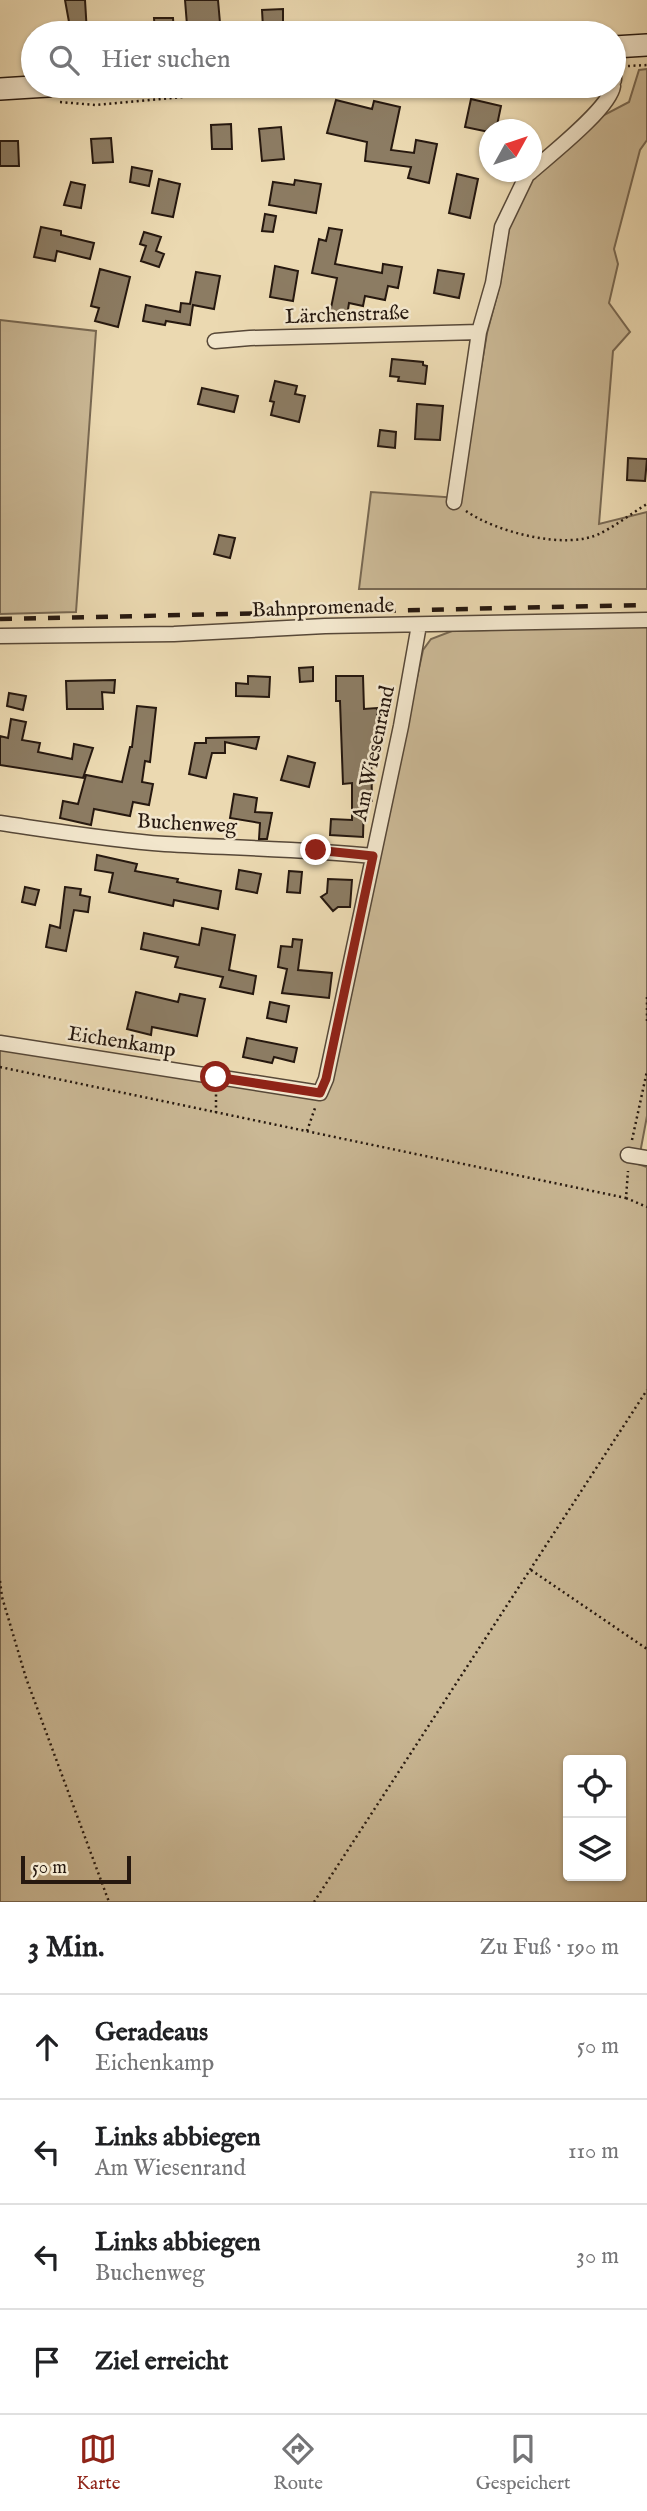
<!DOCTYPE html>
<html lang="de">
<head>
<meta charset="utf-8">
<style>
	body { margin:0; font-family:"IM FELL English",serif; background:#f6f6f6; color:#202124 }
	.controls { position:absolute; right:21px; bottom:21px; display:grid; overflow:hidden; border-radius:7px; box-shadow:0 2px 5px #0004 }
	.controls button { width:63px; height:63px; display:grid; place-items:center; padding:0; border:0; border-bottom:2px solid #e0e0e0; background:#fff; color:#202124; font:35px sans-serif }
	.compass { position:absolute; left:479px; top:119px; width:63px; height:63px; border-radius:50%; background:#fff; box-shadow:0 2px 5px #0004; rotate:50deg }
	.scale { position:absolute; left:21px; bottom:18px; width:110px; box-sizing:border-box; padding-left:7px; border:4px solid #26180f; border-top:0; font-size:19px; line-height:24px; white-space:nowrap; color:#26180f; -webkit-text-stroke:5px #f2e6cc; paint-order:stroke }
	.stop { position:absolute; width:21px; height:21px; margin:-16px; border:5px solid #8f2418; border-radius:50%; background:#fff }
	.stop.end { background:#8f2418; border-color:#fff; box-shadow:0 2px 7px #0008 }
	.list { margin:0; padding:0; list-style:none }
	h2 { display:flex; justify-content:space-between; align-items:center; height:91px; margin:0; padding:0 28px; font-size:30px }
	h2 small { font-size:23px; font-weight:400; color:#757577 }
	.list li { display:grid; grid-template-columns:46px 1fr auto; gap:21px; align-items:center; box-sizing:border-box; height:105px; padding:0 28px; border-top:2px solid #e0e0e0 }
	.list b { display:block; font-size:26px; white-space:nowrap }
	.list p { margin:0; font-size:23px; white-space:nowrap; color:#757577 }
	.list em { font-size:23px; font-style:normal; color:#757577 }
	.icon { flex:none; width:38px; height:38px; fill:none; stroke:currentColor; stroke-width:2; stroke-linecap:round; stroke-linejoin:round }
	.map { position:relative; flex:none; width:647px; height:1902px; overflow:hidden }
	.search { position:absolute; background:#fff; box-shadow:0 2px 5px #0004; left:21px; right:21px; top:21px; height:77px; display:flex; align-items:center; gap:18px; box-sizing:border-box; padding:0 24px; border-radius:38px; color:#757577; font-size:26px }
	.sheet { height:511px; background:#fff }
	nav { display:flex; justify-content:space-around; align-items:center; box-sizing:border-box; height:98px; border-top:2px solid #e0e0e0; background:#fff; font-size:19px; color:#757577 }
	nav a { display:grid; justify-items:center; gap:4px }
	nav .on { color:#8f2418 }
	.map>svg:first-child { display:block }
	.green { fill:#cab895; stroke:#786852; stroke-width:2; fill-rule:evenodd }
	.building { fill:#8c7c63; stroke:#26180f; stroke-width:2 }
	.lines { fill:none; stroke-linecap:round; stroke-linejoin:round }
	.street-casing { stroke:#574838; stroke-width:17 }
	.secondary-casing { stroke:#26180f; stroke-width:24 }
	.path { stroke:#26180f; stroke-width:2.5; stroke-dasharray:2 3.5; stroke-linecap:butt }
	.street { stroke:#f2e6cc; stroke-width:14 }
	.secondary { stroke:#f2e6cc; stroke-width:21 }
	.rail { stroke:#26180f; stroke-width:4.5; stroke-dasharray:12 12; stroke-linecap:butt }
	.route { stroke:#8f2418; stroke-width:9 }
	.labels { text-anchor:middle; stroke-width:5; stroke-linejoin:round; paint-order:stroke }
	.street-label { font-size:21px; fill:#26180f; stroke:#f2e6cc }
</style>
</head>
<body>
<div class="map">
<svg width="647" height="1902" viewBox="0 0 647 1902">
	<rect width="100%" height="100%" fill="#ebd9b1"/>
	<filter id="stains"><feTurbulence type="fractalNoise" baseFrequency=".00286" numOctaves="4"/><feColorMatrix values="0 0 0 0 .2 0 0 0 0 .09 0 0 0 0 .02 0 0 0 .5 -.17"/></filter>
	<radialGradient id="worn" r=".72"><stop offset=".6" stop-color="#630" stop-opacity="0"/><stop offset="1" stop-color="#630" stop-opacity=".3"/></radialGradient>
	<path class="green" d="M 647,69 L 647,140 L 640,150 L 614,249 L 618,264 L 609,303 L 630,332 L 613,351 L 599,524 L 647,512 L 647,589 L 359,589 L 371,492 L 459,498 L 487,333 L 500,284 L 509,228 L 532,179 L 604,115 L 629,102 L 639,70 Z
		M 0,320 L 96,331 L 76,612 L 0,614 Z
		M 647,626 L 647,1116 L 638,1164 L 647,1167 L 647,1902 L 0,1902 L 0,1043 L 326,1095 L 423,650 L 431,639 L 452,631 ZM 568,1760 L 621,1760 L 621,1876 L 568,1876 Z"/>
	<path class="building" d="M 65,0 L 85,0 L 87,33 L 71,33 Z
		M 185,0 L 218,0 L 220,23 L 208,24 L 208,30 L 196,31 L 195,25 L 187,25 Z
		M 283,9 L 283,27 L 263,28 L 262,10 Z
		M 154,18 L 173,18 L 174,33 L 155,33 Z
		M 471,99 L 501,106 L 496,130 L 489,130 L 489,132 L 465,127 Z
		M 336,100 L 372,109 L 374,101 L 400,107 L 391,150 L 414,153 L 416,140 L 437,144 L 429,183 L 408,178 L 411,167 L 365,161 L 367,142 L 327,133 Z
		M 231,124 L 232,149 L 212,149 L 211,125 Z
		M 281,127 L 284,159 L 262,161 L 259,129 Z
		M 111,138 L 113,162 L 93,163 L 91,139 Z
		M 0,141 L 18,141 L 19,166 L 0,166 Z
		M 132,167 L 152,171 L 149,186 L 130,182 Z
		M 457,174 L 478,179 L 470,218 L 449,213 Z
		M 159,179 L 180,184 L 173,217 L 152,213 Z
		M 295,180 L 321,184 L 316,213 L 269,205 L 273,182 L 294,185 Z
		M 71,182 L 85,185 L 81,208 L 64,205 Z
		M 265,214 L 276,216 L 273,232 L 262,231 Z
		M 41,227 L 61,231 L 61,235 L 94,243 L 90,259 L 57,251 L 55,261 L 34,257 Z
		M 329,228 L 342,230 L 335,264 L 382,273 L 383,264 L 402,267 L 398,288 L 388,286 L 385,300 L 365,296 L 363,306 L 349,303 L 347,316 L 330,313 L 337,278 L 312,273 L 319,239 L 326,241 Z
		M 144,232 L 161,237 L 156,251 L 164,254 L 159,267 L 141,261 L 146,246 L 140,244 Z
		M 275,266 L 298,271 L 293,301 L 270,297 Z
		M 100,269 L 130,277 L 118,327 L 95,321 L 99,308 L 91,306 Z
		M 438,270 L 464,274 L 459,298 L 434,293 Z
		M 196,272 L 220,276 L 214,309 L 193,305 L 190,325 L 166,321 L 165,325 L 143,321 L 146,305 L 180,312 L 181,303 L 190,304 Z
		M 392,359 L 423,362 L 423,365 L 427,366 L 425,384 L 398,381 L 399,377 L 390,376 Z
		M 275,381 L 297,386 L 295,394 L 305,396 L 299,422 L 271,415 L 274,402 L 270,401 Z
		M 202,388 L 238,396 L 234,412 L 198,404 Z
		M 417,404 L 443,406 L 440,440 L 415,439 Z
		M 380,430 L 396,432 L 395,448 L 378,446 Z
		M 628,458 L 647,459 L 645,481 L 627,480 Z
		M 219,535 L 235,538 L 230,558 L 214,554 Z
		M 313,667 L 313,681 L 300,682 L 299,668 Z
		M 248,676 L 270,677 L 269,697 L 236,696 L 236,683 L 248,684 Z
		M 336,676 L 363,676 L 364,709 L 377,708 L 378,748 L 371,748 L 372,801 L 364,801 L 363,837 L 330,835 L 331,819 L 352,820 L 352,783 L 343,784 L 340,701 L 336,701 Z
		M 115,680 L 114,693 L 102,692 L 103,709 L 67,709 L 66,681 Z
		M 9,693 L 26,696 L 23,710 L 7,706 Z
		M 137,706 L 156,708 L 150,762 L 145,761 L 142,782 L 153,784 L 149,805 L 133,802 L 130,816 L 94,809 L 91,825 L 60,818 L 63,801 L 78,804 L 86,775 L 122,782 L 130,747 L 132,747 Z
		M 11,719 L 26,722 L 22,740 L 40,743 L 38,752 L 72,759 L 74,744 L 93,748 L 83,778 L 0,765 L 0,736 L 8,738 Z
		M 259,737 L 256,749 L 225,742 L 225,753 L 212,753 L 206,778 L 189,774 L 195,743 L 206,743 L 206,738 Z
		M 288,756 L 315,763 L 309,787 L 281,780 Z
		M 234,794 L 257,798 L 255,812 L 272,813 L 267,839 L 259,839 L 260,823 L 230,818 Z
		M 97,855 L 137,864 L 135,871 L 178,879 L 177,882 L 221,891 L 218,909 L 174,900 L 173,906 L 109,892 L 113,873 L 95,870 Z
		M 239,870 L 261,874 L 257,893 L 236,889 Z
		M 289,871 L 302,872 L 300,893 L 287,892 Z
		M 328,879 L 352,880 L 350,907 L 338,907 L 333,911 L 321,897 L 327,893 Z
		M 25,887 L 39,890 L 35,905 L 22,902 Z
		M 65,887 L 81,889 L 80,895 L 90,897 L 88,912 L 74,910 L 66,951 L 46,947 L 50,925 L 60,928 Z
		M 202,928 L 235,935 L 229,970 L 256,976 L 253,994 L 220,987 L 223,977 L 175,967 L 178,957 L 141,949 L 144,933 L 199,945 Z
		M 293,939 L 302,940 L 298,970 L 332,973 L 329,998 L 282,993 L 287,969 L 278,967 L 281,946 L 292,947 Z
		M 136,992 L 178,1002 L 180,994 L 205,999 L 197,1036 L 152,1027 L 151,1035 L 127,1029 Z
		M 270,1002 L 289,1006 L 286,1022 L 267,1018 Z
		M 247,1038 L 297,1048 L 294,1062 L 274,1057 L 272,1063 L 243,1057 Z"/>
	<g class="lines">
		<g class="street-casing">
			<path id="street" d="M 614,80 L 614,47
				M 532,171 C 550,155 610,108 613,86
				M 215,341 L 250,338 L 479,332
				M 454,502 L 479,332 L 493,283 L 502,227 L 527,175 L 531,172
				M 0,636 L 174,634 L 325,626 L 647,620
				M 0,823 C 55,831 110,840 165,844 C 234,848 304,849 373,856
				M 0,1043 L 320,1093 L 326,1079 L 401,726 L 419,625
				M 628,1155 L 647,1158"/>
		</g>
		<g class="secondary-casing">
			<path id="secondary" d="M 614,47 L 647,45
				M 0,89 L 48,86"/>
		</g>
		<path class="path" d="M 628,66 L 647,65
			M 60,102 L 95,105 L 204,95 L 218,91 L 305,86
			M 466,511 C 496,532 567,551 601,533 C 617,525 632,513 647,504
			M 647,997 L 647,1023
			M 0,1067 L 626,1198 L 628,1171
			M 216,1113 L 216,1092
			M 307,1131 L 315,1108
			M 632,1140 L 647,1071
			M 626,1198 L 647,1207
			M 531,1570 L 647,1649
			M 0,1581 L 2,1597 L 26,1678 L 109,1902
			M 314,1902 L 647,1390"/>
		<use href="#street" class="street"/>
		<use href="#secondary" class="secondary"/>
		<path class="rail" d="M 0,619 L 647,605"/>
	</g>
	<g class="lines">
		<path class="route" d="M 216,1077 L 320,1093 L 326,1079 L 373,856 L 316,850"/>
	</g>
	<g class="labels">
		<g class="street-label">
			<text transform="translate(347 314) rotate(-2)" y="7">Lärchenstraße</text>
			<text transform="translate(323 607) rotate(-2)" y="7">Bahnpromenade</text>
			<text transform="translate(373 753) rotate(-78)" y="7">Am Wiesenrand</text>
			<text transform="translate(187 823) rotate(3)" y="7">Buchenweg</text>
			<text transform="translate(122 1041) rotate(9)" y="7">Eichenkamp</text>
		</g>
	</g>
	<rect width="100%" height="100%" filter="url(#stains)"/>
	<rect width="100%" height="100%" fill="url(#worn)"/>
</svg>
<div class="controls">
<button><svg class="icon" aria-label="locate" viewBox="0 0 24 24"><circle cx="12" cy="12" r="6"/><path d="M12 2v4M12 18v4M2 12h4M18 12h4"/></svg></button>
<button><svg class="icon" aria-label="layers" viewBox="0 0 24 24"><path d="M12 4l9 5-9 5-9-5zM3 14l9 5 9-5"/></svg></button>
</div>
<svg class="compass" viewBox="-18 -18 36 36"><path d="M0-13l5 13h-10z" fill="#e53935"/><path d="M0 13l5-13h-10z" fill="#757577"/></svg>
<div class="scale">50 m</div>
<div class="stop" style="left:216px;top:1077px"></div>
<div class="stop end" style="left:316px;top:850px"></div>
<div class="search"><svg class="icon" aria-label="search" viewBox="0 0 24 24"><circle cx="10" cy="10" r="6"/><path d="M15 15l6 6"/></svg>Hier suchen</div>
</div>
<section class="sheet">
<h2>3 Min.<small>Zu Fuß · 190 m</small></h2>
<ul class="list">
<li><svg class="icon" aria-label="ahead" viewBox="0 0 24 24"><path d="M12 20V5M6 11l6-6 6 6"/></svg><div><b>Geradeaus</b><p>Eichenkamp</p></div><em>50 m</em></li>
<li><svg class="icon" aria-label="left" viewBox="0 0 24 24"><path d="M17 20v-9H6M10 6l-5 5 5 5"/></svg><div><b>Links abbiegen</b><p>Am Wiesenrand</p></div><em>110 m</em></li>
<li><svg class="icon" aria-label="left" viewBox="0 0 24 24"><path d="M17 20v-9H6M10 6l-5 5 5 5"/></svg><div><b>Links abbiegen</b><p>Buchenweg</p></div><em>30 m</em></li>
<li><svg class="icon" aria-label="arrive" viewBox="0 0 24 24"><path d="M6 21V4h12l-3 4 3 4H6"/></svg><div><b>Ziel erreicht</b></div></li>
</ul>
</section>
<nav>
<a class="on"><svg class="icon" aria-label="map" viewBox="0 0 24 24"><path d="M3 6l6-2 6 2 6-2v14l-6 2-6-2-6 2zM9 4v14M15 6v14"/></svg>Karte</a>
<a><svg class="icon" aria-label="directions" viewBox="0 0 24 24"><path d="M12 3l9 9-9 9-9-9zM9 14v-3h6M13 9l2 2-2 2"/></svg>Route</a>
<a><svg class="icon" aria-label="saved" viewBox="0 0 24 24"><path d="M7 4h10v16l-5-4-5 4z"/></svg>Gespeichert</a>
</nav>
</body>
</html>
